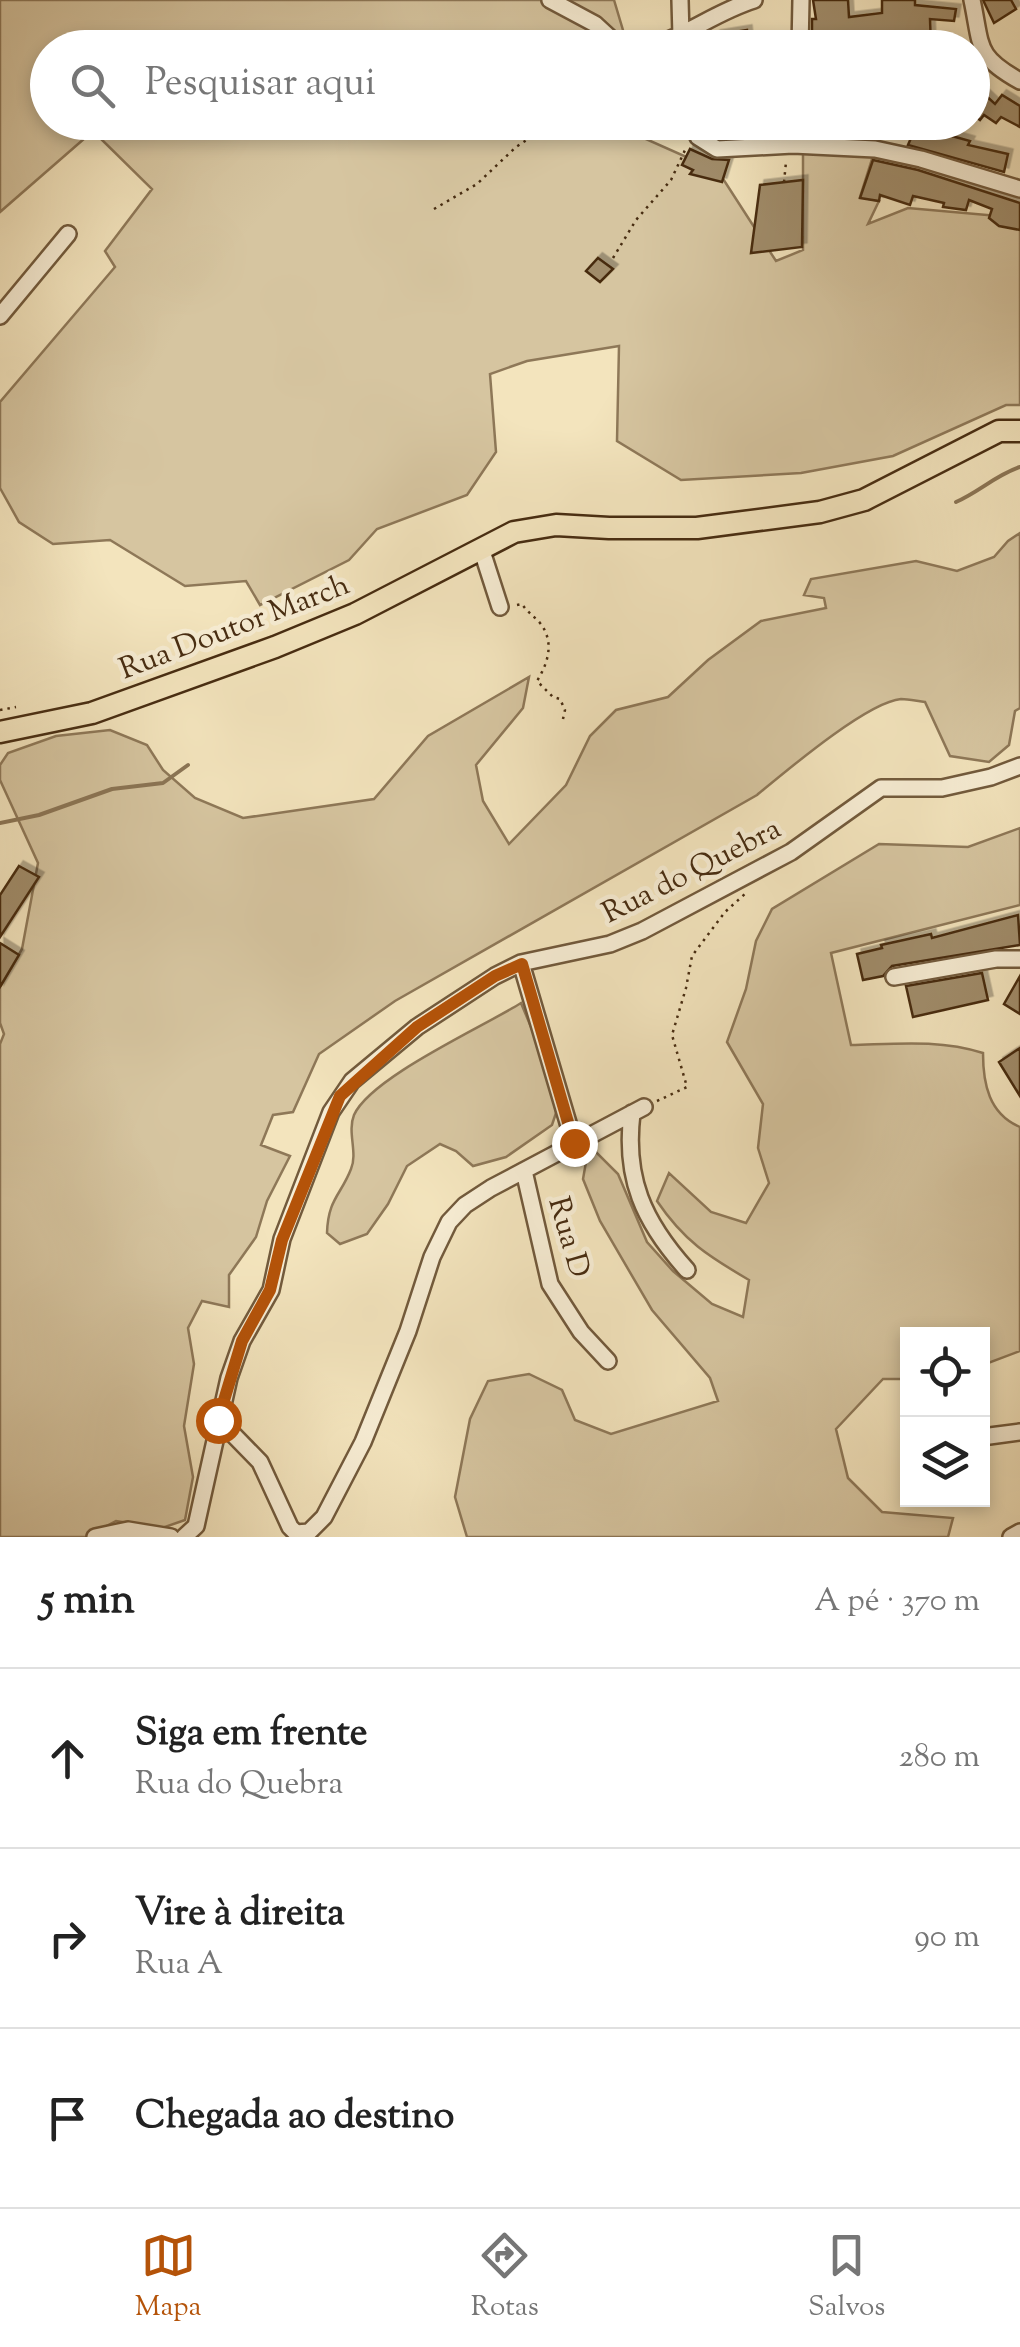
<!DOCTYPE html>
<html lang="pt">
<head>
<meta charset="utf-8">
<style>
	body { margin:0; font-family:"Sorts Mill Goudy",serif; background:#f6f6f6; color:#222 }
	.controls { position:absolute; right:30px; bottom:30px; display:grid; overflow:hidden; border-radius:0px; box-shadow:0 5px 15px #0003 }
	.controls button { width:90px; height:90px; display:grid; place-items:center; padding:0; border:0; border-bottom:2px solid #e0e0e0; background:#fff; color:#222; font:50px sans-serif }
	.stop { position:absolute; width:30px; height:30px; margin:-22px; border:8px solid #b45309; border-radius:50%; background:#fff }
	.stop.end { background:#b45309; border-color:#fff; box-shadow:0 2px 10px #0008 }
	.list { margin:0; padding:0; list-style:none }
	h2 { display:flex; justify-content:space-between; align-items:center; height:130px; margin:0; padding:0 40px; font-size:42px }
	h2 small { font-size:32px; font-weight:400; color:#767676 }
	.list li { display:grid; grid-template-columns:65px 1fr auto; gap:30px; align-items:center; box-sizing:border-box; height:180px; padding:0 40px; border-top:2px solid #e0e0e0 }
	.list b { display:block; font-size:38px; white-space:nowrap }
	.list p { margin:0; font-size:32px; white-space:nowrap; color:#767676 }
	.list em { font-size:32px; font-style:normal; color:#767676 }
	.icon { flex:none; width:55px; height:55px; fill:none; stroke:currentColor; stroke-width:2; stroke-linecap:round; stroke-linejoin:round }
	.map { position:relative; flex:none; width:1020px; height:1537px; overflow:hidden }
	.search { position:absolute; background:#fff; box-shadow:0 5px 15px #0003; left:30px; right:30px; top:30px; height:110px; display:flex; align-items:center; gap:25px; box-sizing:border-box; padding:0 35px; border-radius:55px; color:#767676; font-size:38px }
	.sheet { height:670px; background:#fff }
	nav { display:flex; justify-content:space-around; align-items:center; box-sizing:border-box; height:140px; border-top:2px solid #e0e0e0; background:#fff; font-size:28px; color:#767676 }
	nav a { display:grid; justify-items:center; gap:5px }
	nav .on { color:#b45309 }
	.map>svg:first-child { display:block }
	.green { fill:#d6c5a0; stroke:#8e7858; stroke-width:2.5 }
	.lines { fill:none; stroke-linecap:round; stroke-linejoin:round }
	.stream { stroke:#8b7555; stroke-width:4 }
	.building { fill:#a08c6a; stroke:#472c11; stroke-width:2.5; filter:url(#shadow) }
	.minor-casing { stroke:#725a3c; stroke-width:20 }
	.major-casing { stroke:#472c11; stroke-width:25 }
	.path { stroke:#472c11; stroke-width:2.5; stroke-dasharray:2.5 5; stroke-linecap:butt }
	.minor { stroke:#f7edd4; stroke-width:15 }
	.major { stroke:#f3e4bd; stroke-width:20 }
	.route { stroke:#b45309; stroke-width:12 }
	.labels { text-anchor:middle; stroke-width:9; stroke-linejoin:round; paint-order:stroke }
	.street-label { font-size:30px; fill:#472c11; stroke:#f7edd4 }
</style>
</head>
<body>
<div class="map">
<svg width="1020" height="1537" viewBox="0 0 1020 1537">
	<defs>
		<filter id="shadow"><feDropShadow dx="4.5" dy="-4.5" stdDeviation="0" flood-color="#0004"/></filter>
	</defs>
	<rect width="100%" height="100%" fill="#f3e4bd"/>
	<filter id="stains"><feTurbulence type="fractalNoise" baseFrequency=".002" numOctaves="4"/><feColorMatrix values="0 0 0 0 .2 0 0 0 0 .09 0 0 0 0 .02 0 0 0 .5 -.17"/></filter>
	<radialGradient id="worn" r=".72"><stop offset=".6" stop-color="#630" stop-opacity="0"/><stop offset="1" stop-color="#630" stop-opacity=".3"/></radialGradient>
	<path class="green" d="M 0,0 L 614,0 L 628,47 L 48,48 L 48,122 L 610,123 L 718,171 L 776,261 L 803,250 L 803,145 L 873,156 L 860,197 L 879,201 L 868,224 L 908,208 L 1020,218 L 1020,405 L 1006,405 L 893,456 L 801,473 L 681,480 L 617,441 L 619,346 L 527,361 L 490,374 L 496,452 L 467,495 L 377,529 L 349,560 L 260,605 L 246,581 L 185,586 L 110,540 L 53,544 L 19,522 L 0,488 L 0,402 L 115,267 L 105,251 L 152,189 L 93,131 L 0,212 Z
		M 1020,533 L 1020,708 L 1015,711 L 1009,745 L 989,762 L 950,756 L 925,702 C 917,701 908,699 901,699 C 867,702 785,772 757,795 L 395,1001 L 319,1054 L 293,1112 L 273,1115 L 261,1145 L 290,1156 L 267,1201 L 256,1237 L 229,1275 L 229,1307 L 202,1301 L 188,1328 L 194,1364 L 184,1426 L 193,1477 L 185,1520 L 162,1528 L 116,1521 L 86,1537 L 0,1537 L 0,1044 L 4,1034 L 0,1023 L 0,987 L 22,949 L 38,863 L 0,780 L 0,765 L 8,753 L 56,736 L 110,730 L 147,745 L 163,770 L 195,798 L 243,818 L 374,799 L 428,736 L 529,677 L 523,708 L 476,765 L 483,801 L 509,844 L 566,785 L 590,736 L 616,710 L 668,697 L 708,660 L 761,621 L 826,608 L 824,598 L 804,595 L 811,579 L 916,561 L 957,571 L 994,557 L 1008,541 Z
		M 1020,828 L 1020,905 L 831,953 L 851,1045 C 895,1044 939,1039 983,1053 C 983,1084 989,1114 1020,1127 L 1020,1351 L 983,1365 L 982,1334 L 908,1334 L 907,1379 L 883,1379 L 836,1429 L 848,1478 L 882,1512 L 953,1518 L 948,1537 L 467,1537 L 455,1497 L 470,1419 L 488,1381 L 529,1374 L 562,1390 L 575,1420 L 611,1434 L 718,1401 L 710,1378 L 652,1310 L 600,1221 L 583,1179 L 589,1145 L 618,1174 L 647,1242 L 673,1271 L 712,1304 L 743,1317 L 749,1280 C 708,1256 684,1241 657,1201 L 669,1173 L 711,1212 L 746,1223 L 769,1183 L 758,1148 L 763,1104 L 727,1042 L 746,989 L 756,941 L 772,909 L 879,844 L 968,847 Z
		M 521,1003 L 553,1080 L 556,1113 L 552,1125 L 506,1157 L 473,1166 L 456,1151 L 440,1144 L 407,1166 L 388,1204 L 367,1234 L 340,1244 L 327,1233 C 328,1199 341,1195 351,1169 C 358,1153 347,1132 354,1115 C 371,1077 483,1027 521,1003 Z"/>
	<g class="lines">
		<path class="stream" d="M 956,502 C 979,492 996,475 1020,467
			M 0,823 L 39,815 L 112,789 L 163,783 L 188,765"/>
	</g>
	<path class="building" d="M 813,0 L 848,0 L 849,17 L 882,13 L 882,0 L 915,0 L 915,5 L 956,9 L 954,21 L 930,19 L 931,46 L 812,48 L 812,19 L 816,19 Z
		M 983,0 L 1011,0 L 1016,9 L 994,23 Z
		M 747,30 L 749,48 L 718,48 L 716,35 Z
		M 982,92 L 995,104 L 1002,95 L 1020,106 L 1020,127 L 1001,117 L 996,123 L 984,115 L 980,120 L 972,114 L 972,104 Z
		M 918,122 L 938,122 L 954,128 L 952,136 L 970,141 L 968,145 L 1008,154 L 1004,172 L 908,145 Z
		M 690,149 L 712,159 L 729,160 L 722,182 L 690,174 L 693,170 L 682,165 Z
		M 873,160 L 918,170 L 1020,203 L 1020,230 L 999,226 L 989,218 L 992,209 L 969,200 L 966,210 L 943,207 L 944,203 L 913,196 L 910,205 L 880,195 L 879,201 L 860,198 Z
		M 803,180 L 802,247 L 751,253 L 760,185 Z
		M 598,258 L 613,269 L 600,282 L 586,271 Z
		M 19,866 L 39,877 L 0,937 L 0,895 Z
		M 1018,915 L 1020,945 L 892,966 L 883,976 L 863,980 L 857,954 L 882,948 L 881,945 L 931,934 L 932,938 Z
		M 0,943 L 19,955 L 0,987 Z
		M 982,973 L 988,1000 L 913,1017 L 906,986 Z
		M 1020,976 L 1020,1014 L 1004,1004 Z
		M 1020,1048 L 1020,1096 L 999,1062 Z"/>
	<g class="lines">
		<g class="minor-casing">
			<path id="minor" d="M 550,0 L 595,24 L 621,48
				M 680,0 L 681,36
				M 972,0 C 982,47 975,56 1020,81
				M 645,48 C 684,38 715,12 754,0
				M 800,48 L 801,0
				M 693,122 L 698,137 L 717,149 L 793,145 L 875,149 L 921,159 L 1020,189
				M 798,145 L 799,122
				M 0,316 L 68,234
				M 481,548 L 500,607
				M 521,963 L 574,1143
				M 894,977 L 996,959 L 1020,959
				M 632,1113 C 624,1178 643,1221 687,1270
				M 524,1171 L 550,1284 L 581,1332 L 608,1361
				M 219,1420 L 260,1462 L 290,1527 L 296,1533 L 309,1532 L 324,1517 L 363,1442 L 408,1331 L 432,1257 L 449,1222 L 465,1205 L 491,1188 L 644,1107
				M 982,1437 L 1020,1432
				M 95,1537 L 128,1530 L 171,1537
				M 184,1537 L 196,1526 L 229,1378 L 242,1341 L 271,1290 L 282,1239 L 331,1112 L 352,1081 L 417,1027 L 495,976 L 521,963 L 610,944 L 642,931 L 791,852 L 881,788 L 942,788 L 991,777 L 1020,766
				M 1011,1537 L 1020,1532"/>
		</g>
		<g class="major-casing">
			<path id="major" d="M 0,732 L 92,713 L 275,647 L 355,614 L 514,532 L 556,525 L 609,528 L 697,528 L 820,512 L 864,500 L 999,431 L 1020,431"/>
		</g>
		<path class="path" d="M 566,48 L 584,33
			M 784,182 L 786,162
			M 434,209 L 477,184 L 516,147 L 554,122
			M 613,258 L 636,220 L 671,180 L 686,148
			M 517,605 L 522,604 C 527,612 534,616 540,623 C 555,642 548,663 537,681 L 553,697 L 560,699 L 565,710 L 563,719
			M 0,710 L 16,707
			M 657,1101 L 687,1087 L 672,1035 L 686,988 L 692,956 L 725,912 L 746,893"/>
		<use href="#minor" class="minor"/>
		<use href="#major" class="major"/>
	</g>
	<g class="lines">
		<path class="route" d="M 218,1420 L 242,1341 L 270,1290 L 282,1240 L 340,1096 L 417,1027 L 495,976 L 522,964 L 574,1143"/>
	</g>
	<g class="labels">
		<g class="street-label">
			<text transform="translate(234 626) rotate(-21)" y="10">Rua Doutor March</text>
			<text transform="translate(691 870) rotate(-27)" y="10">Rua do Quebra</text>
			<text transform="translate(570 1237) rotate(74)" y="10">Rua D</text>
		</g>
	</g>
	<rect width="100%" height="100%" filter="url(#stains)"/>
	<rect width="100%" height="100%" fill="url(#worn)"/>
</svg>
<div class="controls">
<button><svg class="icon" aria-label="locate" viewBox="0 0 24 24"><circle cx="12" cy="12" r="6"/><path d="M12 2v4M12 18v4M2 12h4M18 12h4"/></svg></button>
<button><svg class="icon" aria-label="layers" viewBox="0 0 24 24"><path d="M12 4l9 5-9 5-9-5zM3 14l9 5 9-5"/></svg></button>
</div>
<div class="stop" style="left:218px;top:1420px"></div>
<div class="stop end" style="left:574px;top:1143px"></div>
<div class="search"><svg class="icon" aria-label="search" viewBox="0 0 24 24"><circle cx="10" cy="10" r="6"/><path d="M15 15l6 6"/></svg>Pesquisar aqui</div>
</div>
<section class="sheet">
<h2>5 min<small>A pé · 370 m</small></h2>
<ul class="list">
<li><svg class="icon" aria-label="ahead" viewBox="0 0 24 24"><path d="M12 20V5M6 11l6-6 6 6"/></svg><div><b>Siga em frente</b><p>Rua do Quebra</p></div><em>280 m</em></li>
<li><svg class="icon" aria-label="right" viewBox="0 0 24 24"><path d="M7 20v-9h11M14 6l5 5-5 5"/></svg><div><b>Vire à direita</b><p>Rua A</p></div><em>90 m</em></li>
<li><svg class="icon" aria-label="arrive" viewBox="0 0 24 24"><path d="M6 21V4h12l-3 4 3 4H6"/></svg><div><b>Chegada ao destino</b></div></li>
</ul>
</section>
<nav>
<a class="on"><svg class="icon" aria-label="map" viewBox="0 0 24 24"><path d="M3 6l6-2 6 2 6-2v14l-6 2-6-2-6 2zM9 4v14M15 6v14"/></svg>Mapa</a>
<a><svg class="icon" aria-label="directions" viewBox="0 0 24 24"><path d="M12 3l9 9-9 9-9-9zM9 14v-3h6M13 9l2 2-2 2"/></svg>Rotas</a>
<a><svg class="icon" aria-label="saved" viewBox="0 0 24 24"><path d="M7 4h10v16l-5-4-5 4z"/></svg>Salvos</a>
</nav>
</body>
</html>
